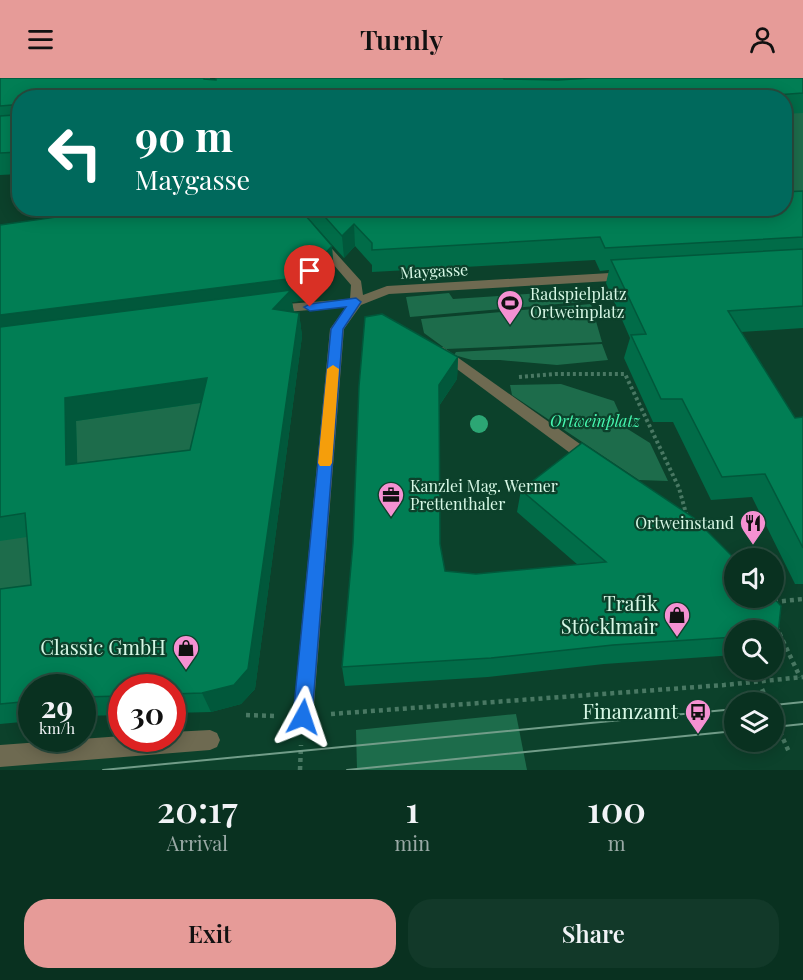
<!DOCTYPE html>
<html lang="en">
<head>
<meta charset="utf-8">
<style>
	body { margin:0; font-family:"Playfair Display",serif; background:#123929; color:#f1f3f6; height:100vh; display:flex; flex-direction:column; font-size:22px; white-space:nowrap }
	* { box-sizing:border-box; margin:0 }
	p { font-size:20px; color:#99a9a5 }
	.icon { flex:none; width:33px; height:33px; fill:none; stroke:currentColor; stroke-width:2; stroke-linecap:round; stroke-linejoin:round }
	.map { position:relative; height:692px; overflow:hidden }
	.sheet { display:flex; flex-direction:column; background:#093120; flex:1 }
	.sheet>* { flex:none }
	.guide { position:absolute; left:12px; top:12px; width:780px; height:126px; border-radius:24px; box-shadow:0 3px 15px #0003,0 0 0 2px #294c3e; background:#00695c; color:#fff; overflow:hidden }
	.fabs { position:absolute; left:724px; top:470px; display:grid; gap:12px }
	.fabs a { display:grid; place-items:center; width:60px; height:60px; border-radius:50%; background:#093120; box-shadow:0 3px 15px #0003,0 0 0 2px #294c3e; font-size:30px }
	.speed { position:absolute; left:18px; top:596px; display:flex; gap:12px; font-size:30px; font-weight:700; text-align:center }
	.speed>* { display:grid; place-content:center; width:78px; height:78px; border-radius:50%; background:#093120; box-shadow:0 3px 15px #0003,0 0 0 2px #294c3e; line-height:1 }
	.speed small { font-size:15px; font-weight:400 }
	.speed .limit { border:9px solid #d22; background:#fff; color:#111 }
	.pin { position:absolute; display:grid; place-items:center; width:51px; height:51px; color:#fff; margin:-62px -26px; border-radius:50% 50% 50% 0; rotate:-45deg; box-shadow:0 0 6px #0007 }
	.pin .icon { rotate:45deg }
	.me { position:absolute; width:66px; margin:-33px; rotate:5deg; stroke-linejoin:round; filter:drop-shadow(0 0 4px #0008) }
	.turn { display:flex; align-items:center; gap:21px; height:126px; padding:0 24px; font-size:27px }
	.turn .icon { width:78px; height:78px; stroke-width:2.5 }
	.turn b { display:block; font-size:42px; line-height:51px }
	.eta { display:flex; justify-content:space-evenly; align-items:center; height:102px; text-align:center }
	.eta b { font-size:36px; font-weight:600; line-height:42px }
	.primary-button { display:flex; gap:12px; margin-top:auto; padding:12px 24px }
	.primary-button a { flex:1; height:69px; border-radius:24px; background:#e69b98; color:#111; font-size:24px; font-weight:600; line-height:69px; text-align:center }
	.primary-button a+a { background:#123929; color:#f1f3f6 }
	header { display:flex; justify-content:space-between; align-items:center; height:78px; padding:0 24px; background:#e69b98; color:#111; font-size:27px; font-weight:600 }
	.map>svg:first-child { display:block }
</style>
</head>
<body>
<header><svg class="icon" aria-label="menu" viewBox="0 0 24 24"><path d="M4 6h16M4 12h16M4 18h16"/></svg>Turnly<svg class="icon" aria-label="person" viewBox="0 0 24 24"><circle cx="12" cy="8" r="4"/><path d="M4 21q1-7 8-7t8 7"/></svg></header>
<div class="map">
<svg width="803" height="692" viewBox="0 0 803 692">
	<rect width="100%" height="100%" fill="#0c412b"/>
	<g fill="#1d6c4b">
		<path d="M803,34v100l-19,-4 1,-94z"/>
		<path d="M586,212l6,11 -182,16 -4,-20 43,-4 4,6z"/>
		<path d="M591,226l11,38 -156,7 -22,-16 -3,-14z"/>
		<path d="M602,266l6,16 -51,5 -57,-5h-28l-18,-5 2,-3z"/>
		<path d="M561,306l53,17 12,27 24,15 18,38 -29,-1 -127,-85 -2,-10z"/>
		<path d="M203,315l-28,184 -175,35v-187z"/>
		<path d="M516,636l11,56h-170l-1,-40z"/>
	</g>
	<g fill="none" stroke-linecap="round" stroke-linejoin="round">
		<path stroke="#497863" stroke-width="4" stroke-dasharray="3 3" stroke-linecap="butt" d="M519,299l37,-3h69l54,114 8,29"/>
		<g stroke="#497863" stroke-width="4.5" stroke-dasharray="4 4" stroke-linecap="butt">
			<path d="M774,524l29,-3"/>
			<path d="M776,548l24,51"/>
			<path d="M762,611l3,7"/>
			<path d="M331,636l393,-29 79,-8"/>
			<path d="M246,637l30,1"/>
			<path d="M780,654l9,20"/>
			<path d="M300,692l1,-25"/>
		</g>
		<path fill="#6e6a51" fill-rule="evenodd" d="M210,652l7,3 3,7 -3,7 -7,3 -210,17v-22l122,-9 50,2v-6z"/>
		<g fill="#6e6a51" fill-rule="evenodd">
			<path d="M321,162l4,1 36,40 2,14 24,-9 240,-14 6,4 -6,4 -238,14 -28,11 -17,24 -31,388 -3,7 -7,3 -7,-3 -3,-7 37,-388 16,-22 -72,6 -6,-4 6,-4 76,-6 1,-14 -36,-42z"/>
			<path d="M443,269l154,109 2,4 -2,4h-12l-147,-109 -2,-3 2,-3z"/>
		</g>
		<g stroke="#729d89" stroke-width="2">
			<path d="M774,627l29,-3"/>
			<path d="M774,649l29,-3"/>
			<path d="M103,692l632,-61"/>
			<path d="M347,692l388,-39"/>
		</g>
	</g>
	<circle fill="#2ca674" cx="479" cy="346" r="9"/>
	<g fill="#016c48" fill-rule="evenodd">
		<path d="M0,0h210v2h6v-2h587v35l-19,1v-16h-764v76l-20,1z"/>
		<path d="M803,113v137l-62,4 54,86 8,-1v167h-8l-43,-87 -41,3 -38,-78h-20l-29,-64 6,-20 -24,-55 3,-13 -9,1 -5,-11 -223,12v-7l-17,-19 -11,12 -45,-50h172l2,5 311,-5z"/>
		<path d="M0,147l334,44 -28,31 -14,2 2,10 5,1 3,23 -47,353 -14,15 -30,8 -39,1v-26h-50v28l-40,1v-29h-50v34l-32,3v-135l31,-4 -4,-48 -27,4zM201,325l-11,47 -113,13 -1,-42z"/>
		<path d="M382,236l76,43 -1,22 -18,27 1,138 5,27 31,3 102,-9 -61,-53 4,-22 61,-47 112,75 41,41v38h38l8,9 -3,28 -4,5v-9h-39v25l-131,9 -116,13 -143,9 -3,-19 11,-124 6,-157 6,-69z"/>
	</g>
	<g fill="#01583b">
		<path d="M354,146l1,22 -11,12 -2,-22z"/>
		<path d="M332,168l2,23 -28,31 -14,2 2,11 -294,27v-25z"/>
		<path d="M299,235l3,23 -47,353 -14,15 -30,8 -9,-19z"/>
		<path d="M458,279l-1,22 -19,28 1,-22z"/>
		<path d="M207,300l6,23 -137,20 2,67 -12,-23 -1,-67z"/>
	</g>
	<g fill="#017e54" stroke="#01583b" stroke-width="1.5" fill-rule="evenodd">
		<path d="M0,0h204v1l12,1v-2h288v1l54,1 33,-2h212v15l-66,5h-717v54l-20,1v-37l14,-1v-8l-2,-2 -12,1z"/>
		<path d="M803,113v46l-198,11 -5,-11 -228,13v-7l-18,-19 -12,12 -25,-28h154l2,5 80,-5h231v-16z"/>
		<path d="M119,130h180l33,38 -29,31 -303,38v-90z"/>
		<path d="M803,171v57l-75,5 67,107 8,-1v131l-38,-74 -43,3 -40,-78h-21l-30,-64 15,-1 -35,-74z"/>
		<path d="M291,212l-18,19 26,4 -51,356 -14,16 -32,8 -30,1v-7h-50v9l-40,1v-10h-50v14l-32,3v-115l31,-4 -6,-72 -25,4v-190zM207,300l-17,72 -124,15 -1,-67z"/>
		<path d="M382,236l76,43 -19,28 1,159 5,27 31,3 130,-12 -85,-72 61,-47 112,75 41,41v38h38l8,9 -3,28h-4v-4h-39v7l-122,8 -122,13 -149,9 11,-124 6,-157 6,-69z"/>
	</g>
	<path fill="#1a73e8" stroke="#114b97" stroke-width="1.5" d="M356,220l5,4 -18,27 -31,388 -3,7 -6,2 -7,-2 -3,-7 38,-388 15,-22 -36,4 -6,-4 6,-3z"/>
	<path fill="#f59e0b" d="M333,287l6,4 -7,94 -2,3h-10l-2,-3 9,-94z"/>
	<defs>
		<g id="stadium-pin" transform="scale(1.35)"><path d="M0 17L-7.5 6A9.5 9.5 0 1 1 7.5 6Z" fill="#f591d2" stroke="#0c412b"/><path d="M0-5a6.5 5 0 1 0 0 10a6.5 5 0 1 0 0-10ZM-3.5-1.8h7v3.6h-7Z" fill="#111"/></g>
		<g id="office-pin" transform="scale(1.35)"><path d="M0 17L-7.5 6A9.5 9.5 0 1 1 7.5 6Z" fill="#f591d2" stroke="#0c412b"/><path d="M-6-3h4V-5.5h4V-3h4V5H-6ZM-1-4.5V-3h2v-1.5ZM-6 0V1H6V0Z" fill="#111"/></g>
		<g id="restaurant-pin" transform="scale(1.35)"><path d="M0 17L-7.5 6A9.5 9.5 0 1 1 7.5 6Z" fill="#f591d2" stroke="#0c412b"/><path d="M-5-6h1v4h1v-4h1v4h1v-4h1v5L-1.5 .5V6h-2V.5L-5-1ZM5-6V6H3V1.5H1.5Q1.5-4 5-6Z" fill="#111"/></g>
		<g id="shop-pin" transform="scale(1.35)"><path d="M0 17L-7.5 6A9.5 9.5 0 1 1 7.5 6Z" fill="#f591d2" stroke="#0c412b"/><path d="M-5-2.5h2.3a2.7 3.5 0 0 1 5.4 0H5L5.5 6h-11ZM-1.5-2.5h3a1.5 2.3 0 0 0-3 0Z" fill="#111"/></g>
		<g id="bus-pin" transform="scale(1.35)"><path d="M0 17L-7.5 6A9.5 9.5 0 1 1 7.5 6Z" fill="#f591d2" stroke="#0c412b"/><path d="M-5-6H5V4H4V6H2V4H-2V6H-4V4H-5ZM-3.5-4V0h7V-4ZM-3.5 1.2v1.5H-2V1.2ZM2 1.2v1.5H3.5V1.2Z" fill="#111"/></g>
	</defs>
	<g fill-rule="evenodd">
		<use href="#stadium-pin" x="510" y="225"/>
		<use href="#office-pin" x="391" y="417"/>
		<use href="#restaurant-pin" x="753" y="445"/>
		<use href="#shop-pin" x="677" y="537"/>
		<use href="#shop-pin" x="186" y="570"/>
		<use href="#bus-pin" x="698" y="634"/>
	</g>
	<g text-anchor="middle" stroke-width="4.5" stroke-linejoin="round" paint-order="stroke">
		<g font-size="16" fill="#d7f8e6" stroke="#0c412b">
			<text transform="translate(434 193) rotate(-3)" y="6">Maygasse</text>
		</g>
		<g font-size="16" fill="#d7f8e6" stroke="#0c412b" text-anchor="start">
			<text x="530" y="222">Radspielplatz<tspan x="530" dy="18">Ortweinplatz</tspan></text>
			<text x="410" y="414">Kanzlei Mag. Werner<tspan x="410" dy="18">Prettenthaler</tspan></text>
			<text x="734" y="451" text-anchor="end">Ortweinstand</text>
		</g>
		<g font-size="16" font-style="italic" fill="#47f8b0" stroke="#0c412b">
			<text x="595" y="349">Ortweinplatz</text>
		</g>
		<g font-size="20" fill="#d7f8e6" stroke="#0c412b" text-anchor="end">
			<text x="658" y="533">Trafik<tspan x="658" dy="23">Stöcklmair</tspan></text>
			<text x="166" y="577">Classic GmbH</text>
			<text x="678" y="641">Finanzamt</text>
		</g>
	</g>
</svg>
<div class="fabs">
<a><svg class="icon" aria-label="sound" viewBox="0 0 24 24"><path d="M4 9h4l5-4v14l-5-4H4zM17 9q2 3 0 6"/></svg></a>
<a><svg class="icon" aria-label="search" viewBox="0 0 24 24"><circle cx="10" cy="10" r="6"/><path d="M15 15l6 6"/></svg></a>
<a><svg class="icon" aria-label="layers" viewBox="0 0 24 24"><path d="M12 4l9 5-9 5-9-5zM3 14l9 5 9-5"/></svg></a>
</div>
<div class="speed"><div>29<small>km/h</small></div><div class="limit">30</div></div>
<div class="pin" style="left:310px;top:229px;background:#d93025"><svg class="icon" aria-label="arrive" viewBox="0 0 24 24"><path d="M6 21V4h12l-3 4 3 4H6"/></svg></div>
<svg class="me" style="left:303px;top:639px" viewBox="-20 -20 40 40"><path d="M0-17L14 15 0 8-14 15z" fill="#1a73e8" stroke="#fff" stroke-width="4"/></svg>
<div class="guide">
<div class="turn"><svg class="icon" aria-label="left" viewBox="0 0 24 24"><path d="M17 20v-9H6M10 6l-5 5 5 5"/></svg><div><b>90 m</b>Maygasse</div></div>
</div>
</div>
<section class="sheet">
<div class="eta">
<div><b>20:17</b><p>Arrival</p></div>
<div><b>1</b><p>min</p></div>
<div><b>100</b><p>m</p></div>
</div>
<div class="primary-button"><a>Exit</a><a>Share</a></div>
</section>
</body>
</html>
